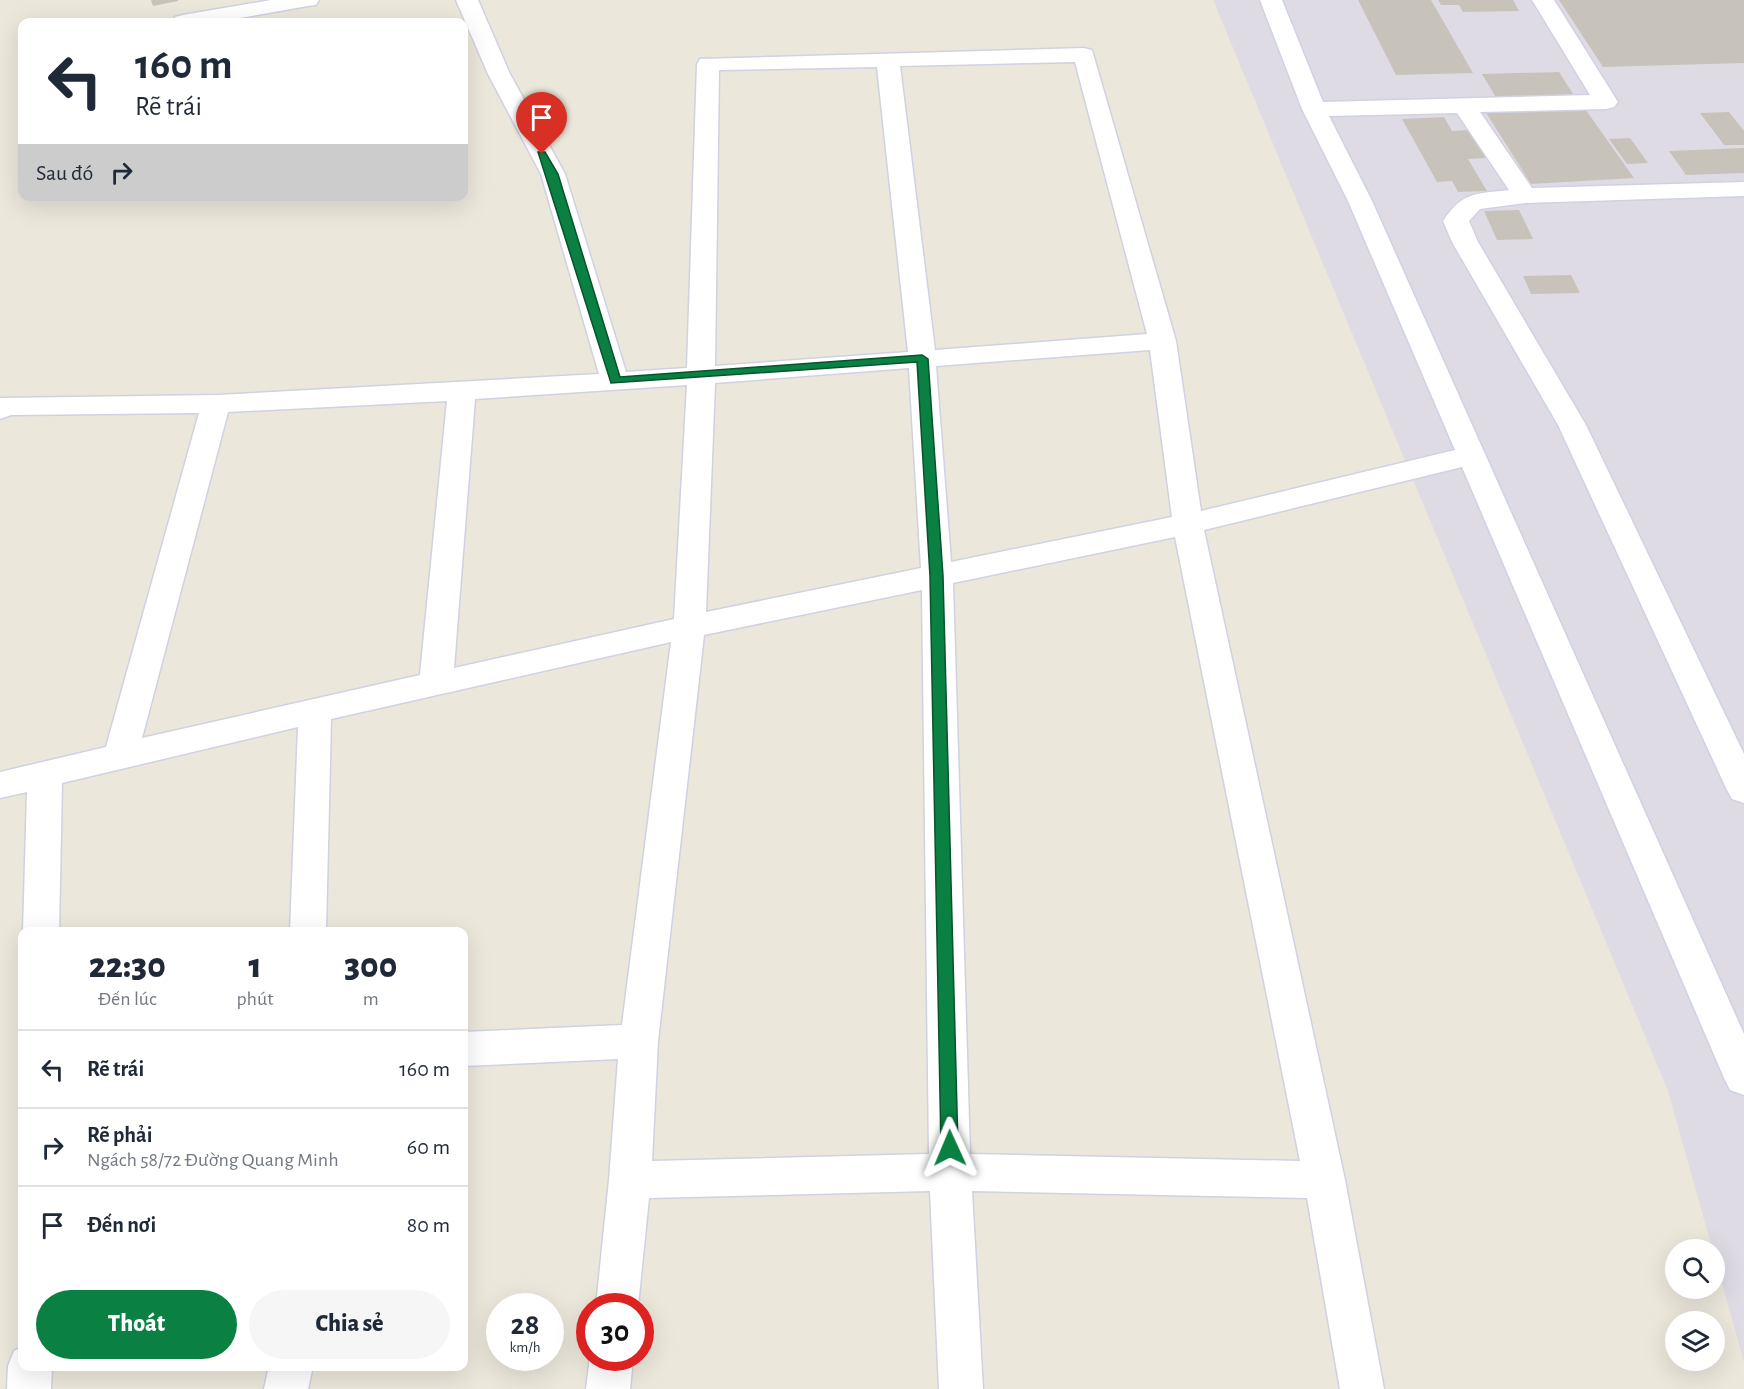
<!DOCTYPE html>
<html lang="vi">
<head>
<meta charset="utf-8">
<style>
	body { margin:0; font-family:"Alegreya Sans",sans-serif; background:#f6f6f7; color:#1f2937; height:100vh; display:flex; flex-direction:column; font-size:22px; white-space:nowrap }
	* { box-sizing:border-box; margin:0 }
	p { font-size:20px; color:#747a83 }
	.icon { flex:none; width:33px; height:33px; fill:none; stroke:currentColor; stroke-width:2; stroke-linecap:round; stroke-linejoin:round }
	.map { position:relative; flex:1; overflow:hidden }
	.panel { position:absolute; left:18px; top:927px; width:450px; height:444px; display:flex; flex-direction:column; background:#fff; border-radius:12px; box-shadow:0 6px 24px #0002 }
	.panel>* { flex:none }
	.top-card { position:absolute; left:18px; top:18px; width:450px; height:183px; border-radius:12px; box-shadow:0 6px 24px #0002; background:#fff; color:#1f2937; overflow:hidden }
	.fabs { position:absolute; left:1665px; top:1239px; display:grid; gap:12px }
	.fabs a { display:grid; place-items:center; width:60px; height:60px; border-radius:50%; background:#fff; box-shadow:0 6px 24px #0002; font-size:30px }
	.speed { position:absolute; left:486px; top:1293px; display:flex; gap:12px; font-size:30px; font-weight:700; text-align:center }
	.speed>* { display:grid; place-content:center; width:78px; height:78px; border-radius:50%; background:#fff; box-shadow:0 6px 24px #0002; line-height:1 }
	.speed small { font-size:15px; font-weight:400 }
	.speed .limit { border:9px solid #d22; background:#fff; color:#111 }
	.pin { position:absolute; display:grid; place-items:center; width:51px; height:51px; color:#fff; margin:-62px -26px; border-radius:50% 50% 50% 0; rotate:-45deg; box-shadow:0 0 6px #0007 }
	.pin .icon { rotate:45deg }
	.me { position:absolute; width:66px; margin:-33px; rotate:359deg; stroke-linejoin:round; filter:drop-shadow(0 0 4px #0008) }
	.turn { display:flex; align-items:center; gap:21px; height:126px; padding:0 18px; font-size:27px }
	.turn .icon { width:78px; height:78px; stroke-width:2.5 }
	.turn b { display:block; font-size:42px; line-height:51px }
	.then { display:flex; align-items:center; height:57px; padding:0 18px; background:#0003; gap:12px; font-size:22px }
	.eta { display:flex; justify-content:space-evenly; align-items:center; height:102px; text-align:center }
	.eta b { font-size:36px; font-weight:800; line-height:42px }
	.primary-button { display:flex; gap:12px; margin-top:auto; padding:12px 18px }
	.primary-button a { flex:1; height:69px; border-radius:36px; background:#0b8043; color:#fff; font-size:24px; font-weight:800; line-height:69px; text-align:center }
	.primary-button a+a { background:#f6f6f7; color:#1f2937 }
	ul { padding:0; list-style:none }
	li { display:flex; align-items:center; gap:18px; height:78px; padding:0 18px; border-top:2px solid #e0e1e3 }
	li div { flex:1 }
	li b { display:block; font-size:22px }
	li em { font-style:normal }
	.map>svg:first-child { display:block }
</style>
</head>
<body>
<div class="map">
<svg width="1744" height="1389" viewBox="0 0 1744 1389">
	<rect width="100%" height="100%" fill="#ece7db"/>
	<path fill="#dfdbe4" d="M1213,0h531v1362l-76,-271z"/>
	<g fill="#c7c3ba">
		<path d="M151,0h27v1l-25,5z"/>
		<path d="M1358,0h73l42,73 -77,2z"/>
		<path d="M1438,0h75l6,11 -56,1 -4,-7h-18z"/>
		<path d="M1559,0h185v63l-141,4z"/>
		<path d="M1559,72l16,25 -78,2 -15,-25z"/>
		<path d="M1583,106l51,72 -103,6 -46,-73z"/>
		<path d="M1729,112l15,19v14h-20l-24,-32z"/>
		<path d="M1444,117l8,14 17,-1 17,28 -18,1 19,32 -29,1 -6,-11 -15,1 -35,-63z"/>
		<path d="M1630,138l18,25 -21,1 -18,-25z"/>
		<path d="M1744,148v25l-58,2 -17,-24z"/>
		<path d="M1519,210l14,29 -36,1 -13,-29z"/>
		<path d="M1571,275l9,18 -49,1 -8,-18z"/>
	</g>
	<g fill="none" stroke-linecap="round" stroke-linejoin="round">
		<g stroke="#d0d1e2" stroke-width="3">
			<g id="minor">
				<path d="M271,0h48l-3,5 -8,1 -91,16h-45l3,-5 8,-2z"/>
				<path d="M456,0h22l32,74 55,100 61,198 61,-4 10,-304 3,-5 384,-11 8,2 84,291 25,170 254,-61 -107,-249 -46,-92 -42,-109h22l41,102 267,-7 -58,-95h22l64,102 -4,5 -8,2 -126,3 52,76 212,-6v14l-219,7 -45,6 -11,12 9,21 108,183 158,329v49l-12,-4 -5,-9 -169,-365 -106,-183 -9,-21c20,-30 33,-27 66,-31l-52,-77 -128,3 43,85 372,833v61l-14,-5 -6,-12 -262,-611 -258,63 141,650 39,209h-44l-33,-191 -335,-7 11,198h-44l-9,-198 -281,7 -11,108h-42l13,-126 9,-121 -154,7v-34l158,-7 49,-383 -340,77 -5,213h-36l8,-205 -236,56 -3,149h-36l4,-140 -27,6v-26l106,-25 93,-334 -188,2 -11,4v-21l218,-3 381,-21 -58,-200 -53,-100zM1075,62l72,272 -212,16 -35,-284zM877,67l31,285 -193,14 4,-296zM1150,350l22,167 -221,45 -15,-196zM909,368l12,200 -215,44 9,-229zM687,385l-13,234 -220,49 21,-269zM447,401l-27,274 -278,63 86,-326zM1175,537l125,624 -330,-7 -17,-571zM922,590l7,564 -277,7 6,-120 46,-406z"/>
				<path d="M22,1347v19h30l-1,23h-44l1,-23 6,-15z"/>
				<path d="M590,1357l43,1 -3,31h-44z"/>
				<path d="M269,1366h44l-5,23h-44z"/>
			</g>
		</g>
		<use href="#minor" fill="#fff" fill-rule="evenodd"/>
	</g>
	<path fill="#0b8043" stroke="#07532c" stroke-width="1.5" d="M538,152h7l13,22 62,203 302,-22 6,4 15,217 15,572 -2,5 -6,2 -6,-2 -3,-5 -11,-572 -13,-214 -306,21z"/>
</svg>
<div class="fabs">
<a><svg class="icon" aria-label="search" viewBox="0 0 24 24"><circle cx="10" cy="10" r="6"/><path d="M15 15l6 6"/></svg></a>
<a><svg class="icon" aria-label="layers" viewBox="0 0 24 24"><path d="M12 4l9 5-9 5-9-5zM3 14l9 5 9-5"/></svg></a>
</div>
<div class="speed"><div>28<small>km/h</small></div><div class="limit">30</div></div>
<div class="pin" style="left:542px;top:154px;background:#d93025"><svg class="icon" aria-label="arrive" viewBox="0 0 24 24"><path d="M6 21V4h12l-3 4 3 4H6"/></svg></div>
<svg class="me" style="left:950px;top:1148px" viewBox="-20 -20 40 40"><path d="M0-17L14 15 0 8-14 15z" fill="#0b8043" stroke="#fff" stroke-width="4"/></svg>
<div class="top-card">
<div class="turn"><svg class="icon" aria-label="left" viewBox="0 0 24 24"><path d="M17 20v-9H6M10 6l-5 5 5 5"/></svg><div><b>160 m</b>Rẽ trái</div></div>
<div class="then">Sau đó<svg class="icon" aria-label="right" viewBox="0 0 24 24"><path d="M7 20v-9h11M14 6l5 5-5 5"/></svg></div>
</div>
<section class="panel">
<div class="eta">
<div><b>22:30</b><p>Đến lúc</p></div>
<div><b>1</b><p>phút</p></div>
<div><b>300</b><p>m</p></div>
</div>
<ul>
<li><svg class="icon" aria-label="left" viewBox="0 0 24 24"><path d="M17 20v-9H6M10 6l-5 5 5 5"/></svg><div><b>Rẽ trái</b></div><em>160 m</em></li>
<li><svg class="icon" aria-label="right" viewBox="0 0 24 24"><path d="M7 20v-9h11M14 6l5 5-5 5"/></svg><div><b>Rẽ phải</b><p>Ngách 58/72 Đường Quang Minh</p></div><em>60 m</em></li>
<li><svg class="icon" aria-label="arrive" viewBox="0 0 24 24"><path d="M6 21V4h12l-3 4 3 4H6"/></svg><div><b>Đến nơi</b></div><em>80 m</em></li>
</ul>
<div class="primary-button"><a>Thoát</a><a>Chia sẻ</a></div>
</section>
</div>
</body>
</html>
